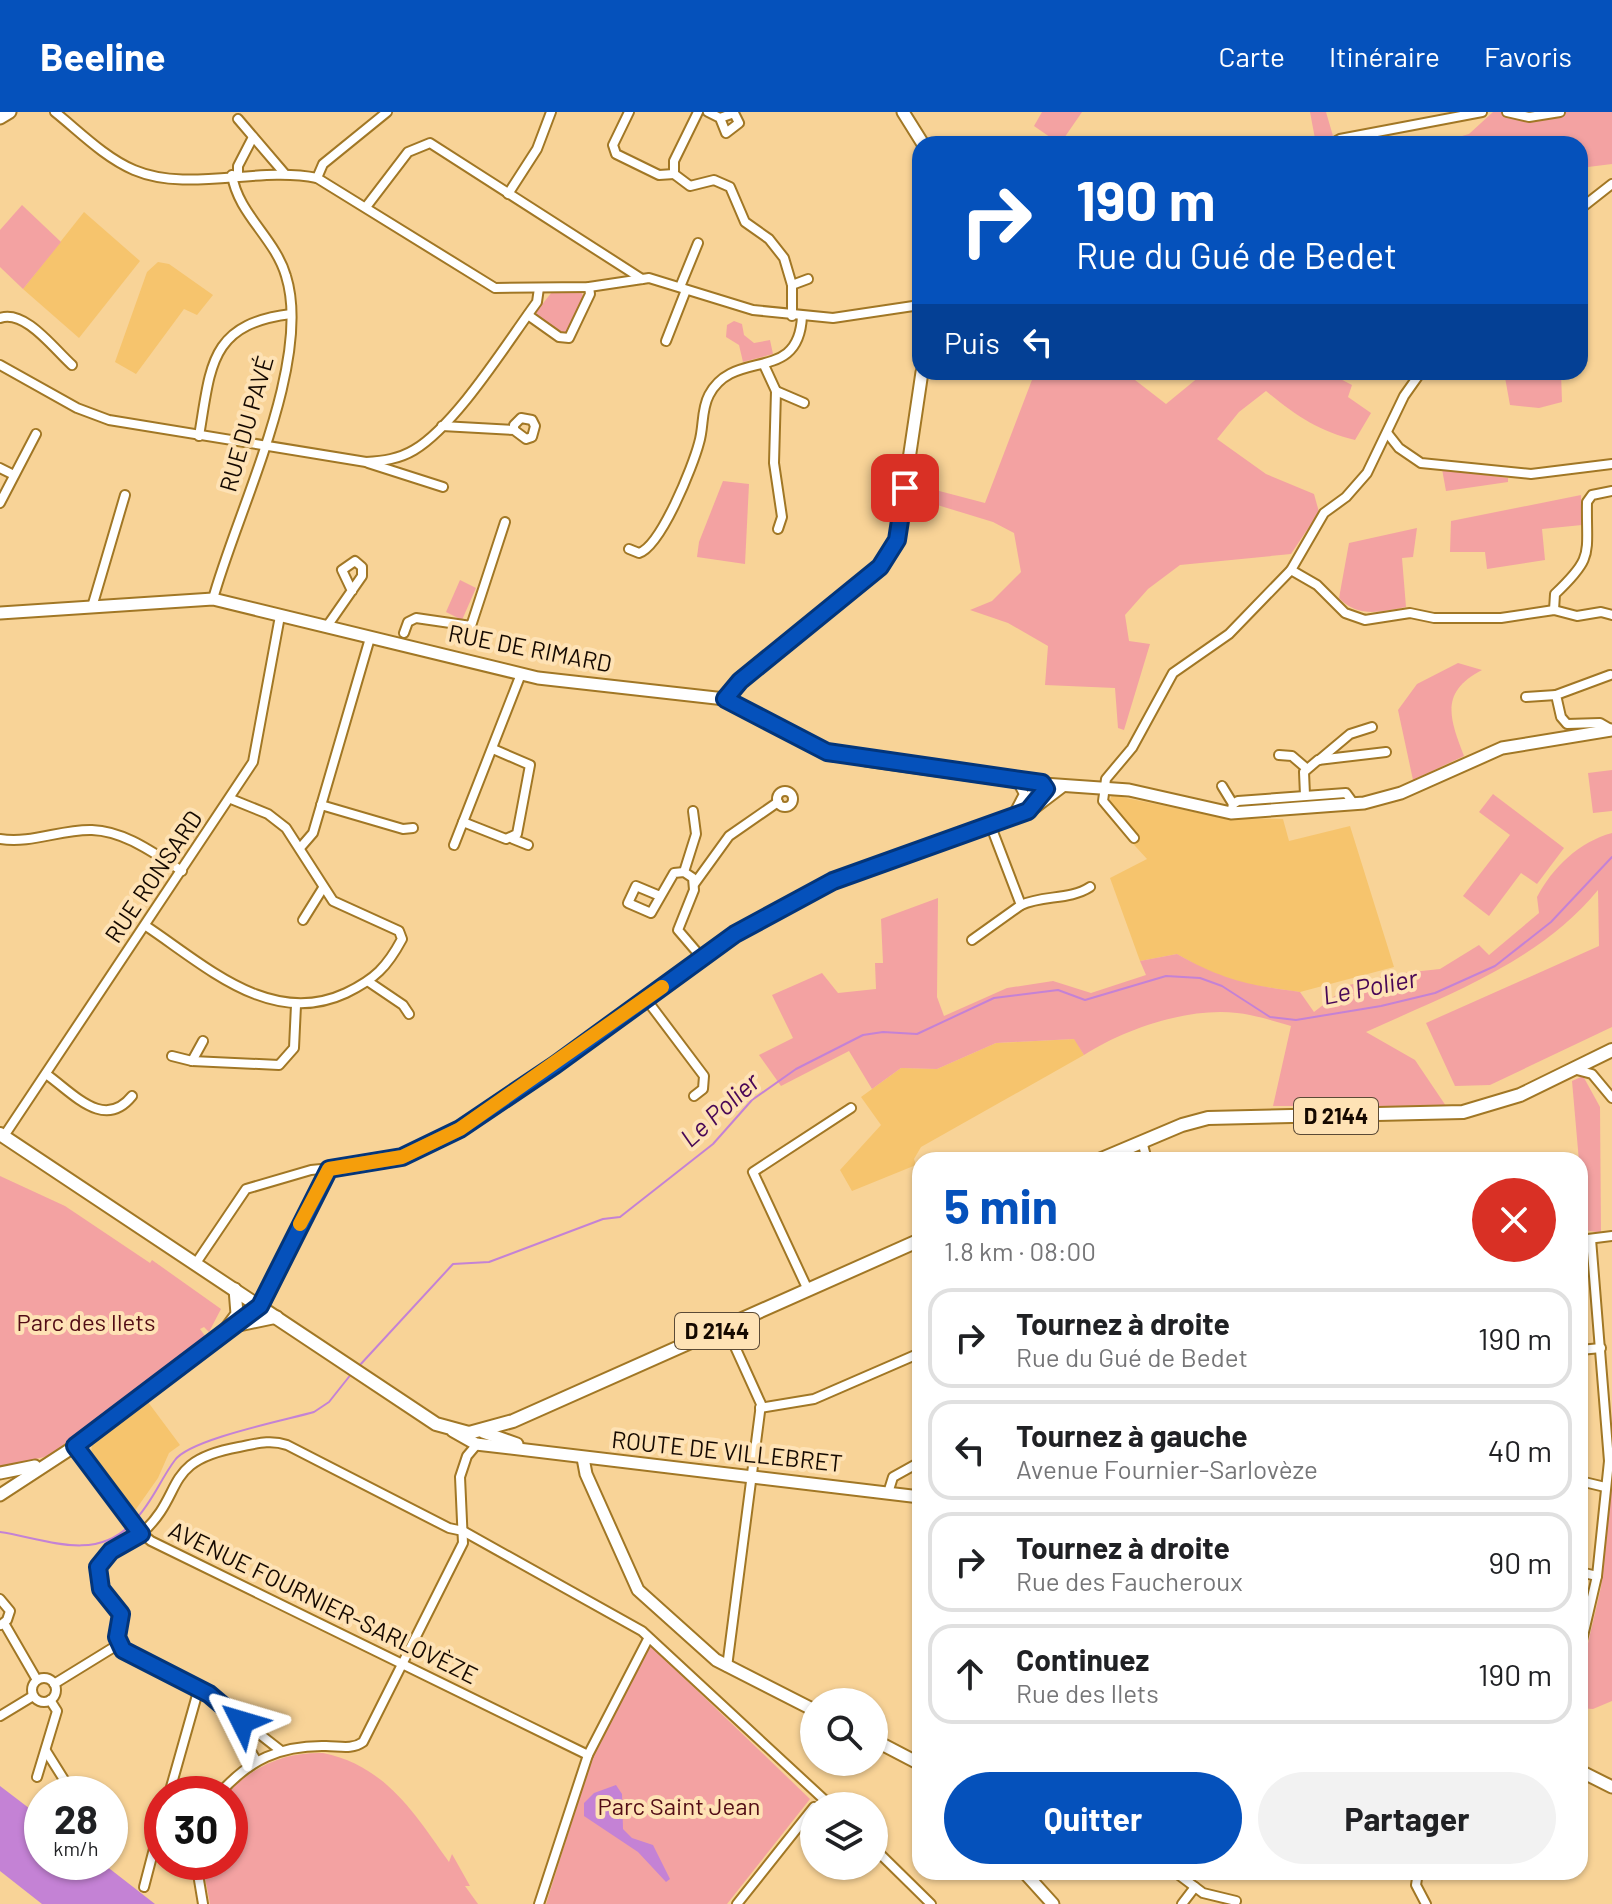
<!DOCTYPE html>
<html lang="fr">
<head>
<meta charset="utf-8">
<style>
	body { margin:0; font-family:Barlow,sans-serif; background:#f2f2f2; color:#202124; height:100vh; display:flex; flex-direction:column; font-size:30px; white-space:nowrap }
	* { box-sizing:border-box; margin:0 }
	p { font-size:26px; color:#757577 }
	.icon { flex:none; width:44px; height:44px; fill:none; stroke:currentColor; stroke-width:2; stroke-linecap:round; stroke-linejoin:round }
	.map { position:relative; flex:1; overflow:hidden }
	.panel { position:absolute; left:912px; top:1040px; width:676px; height:728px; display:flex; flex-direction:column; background:#fff; border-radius:24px; box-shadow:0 2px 6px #0004 }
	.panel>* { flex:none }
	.banner { position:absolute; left:912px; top:24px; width:676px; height:244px; border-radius:24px; box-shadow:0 2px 6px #0004; background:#0551bb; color:#fff; overflow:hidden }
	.buttons { position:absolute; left:800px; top:1576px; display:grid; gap:16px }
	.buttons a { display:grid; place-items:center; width:88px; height:88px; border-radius:50%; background:#fff; box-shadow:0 2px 6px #0004; font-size:40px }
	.speed { position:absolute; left:24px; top:1664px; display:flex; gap:16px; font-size:40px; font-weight:700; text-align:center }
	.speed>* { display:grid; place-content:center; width:104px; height:104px; border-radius:50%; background:#fff; box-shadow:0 2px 6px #0004; line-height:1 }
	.speed small { font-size:20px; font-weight:400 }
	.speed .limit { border:12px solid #d22; background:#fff; color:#111 }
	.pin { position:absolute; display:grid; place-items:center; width:68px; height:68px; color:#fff; margin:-34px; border-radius:16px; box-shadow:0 4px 12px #0006 }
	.me { position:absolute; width:88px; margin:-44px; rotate:310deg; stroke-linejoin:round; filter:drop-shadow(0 0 6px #0008) }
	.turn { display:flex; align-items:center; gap:28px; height:168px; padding:0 32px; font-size:36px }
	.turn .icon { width:104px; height:104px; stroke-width:2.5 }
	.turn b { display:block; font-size:56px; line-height:68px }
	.then { display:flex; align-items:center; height:76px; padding:0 32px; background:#0003; gap:16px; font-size:30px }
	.round { display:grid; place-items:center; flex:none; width:84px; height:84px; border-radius:42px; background:#f2f2f2 }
	.summary { display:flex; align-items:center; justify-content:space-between; height:136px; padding:0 32px }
	h1 { font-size:48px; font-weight:700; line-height:60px; color:#0551bb }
	.action { display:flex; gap:16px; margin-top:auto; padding:16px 32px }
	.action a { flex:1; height:92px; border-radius:48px; background:#0551bb; color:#fff; font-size:32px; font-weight:700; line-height:92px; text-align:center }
	.action a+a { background:#f2f2f2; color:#202124 }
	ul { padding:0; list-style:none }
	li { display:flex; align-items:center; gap:24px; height:100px; margin:0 16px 12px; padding:0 16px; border:4px solid #e0e0e0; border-radius:24px }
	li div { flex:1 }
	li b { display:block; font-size:30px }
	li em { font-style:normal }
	header { display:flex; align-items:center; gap:48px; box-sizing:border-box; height:112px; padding:0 40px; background:#0551bb; color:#fff }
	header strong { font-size:38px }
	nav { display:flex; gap:44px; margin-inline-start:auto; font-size:28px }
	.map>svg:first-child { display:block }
</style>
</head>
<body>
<header>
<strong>Beeline</strong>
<nav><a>Carte</a><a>Itinéraire</a><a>Favoris</a></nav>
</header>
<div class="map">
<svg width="1612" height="1792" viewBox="0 0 1612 1792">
	<rect width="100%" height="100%" fill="#f8d397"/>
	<g fill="#f6c46d">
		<path d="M84,100l56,49 -61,77 -56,-49z"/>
		<path d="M158,150l11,2 44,31 -16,20 -13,-6 -48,65 -21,-12 32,-90z"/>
		<path d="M1112,683l111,23 60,1 6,22 61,-15 44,141 -94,25 -62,-9 -24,-8 -37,-21 -37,7 -30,-83 37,-19 -43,-47z"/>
		<path d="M1075,927l9,16 -163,92 -7,12 2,6 -64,26 -12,-21 41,-45 -20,-28 40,-29 36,1 59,-26z"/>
		<path d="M148,1290l32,43 -11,8 -11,25 -24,34 -43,-57 1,-11z"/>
	</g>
	<g fill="#f3a2a2">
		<path d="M1042,0h40l-22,32 -26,-18z"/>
		<path d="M1310,0h16l7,24 -17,8z"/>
		<path d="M1493,0h119v52l-32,4v-24h-146l35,-10z"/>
		<path d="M22,93l39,37 -38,47 -23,-22v-37z"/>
		<path d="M552,180h29l3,5 -19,37 -28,-18 -1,-4z"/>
		<path d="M734,209l8,3 2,11 10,8 16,-3 3,14 -30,8 -4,-17 -13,-8 1,-12z"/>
		<path d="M1035,260h99l1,8 31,24 39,-32h122l25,13 -4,12 23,16 -16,27c-37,-9 -60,-25 -89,-49l-27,21 -22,27 49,35 48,20 5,18 -28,42 -111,11 -32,24 -23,26 4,26 21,3 -26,86 -6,-2 -3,-40 -70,-3 3,-39 -40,-23 -38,-13 22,-9 29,-29 -7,-39 -21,-11 -72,-22 3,-13 61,16z"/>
		<path d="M1504,260h57l1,30 -23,6 -29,-3z"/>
		<path d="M1442,357l66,9v4l-62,9z"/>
		<path d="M723,369l26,3 -4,80 -48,-7 2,-15z"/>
		<path d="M1581,383l1,30 -40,4 3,31 -58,9 -2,-17h-35l1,-31z"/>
		<path d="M1417,416l-4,29 -11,1 4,49c-26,5 -48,11 -67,-9l10,-55z"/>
		<path d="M460,468l16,8 -14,32 -16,-8z"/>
		<path d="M1458,551l24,7c-42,22 -33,47 -18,86l-51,24 -15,-70 19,-26z"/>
		<path d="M1612,658v41l-19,2 -5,-40z"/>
		<path d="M1493,682l71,54 -27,36 -16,-11 -32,43 -26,-20 47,-61 -31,-23z"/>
		<path d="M1612,721v194l-122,58 -35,1 -29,-63 173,-77 -1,-56c-59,72 -149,104 -232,142l49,28 31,46h-173l18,-80c-17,-5 -36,-11 -54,-13 -50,-6 -114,17 -153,42l-10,-16 -78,4 -59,26 -36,-1 -29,21 -23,-38 -68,35 -22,-31 34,-17 -21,-43 50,-22 16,20 38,-4 -1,-26h8l-2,-44 57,-21 -1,99 7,19 63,-28 46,-7 38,12 55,-18 -6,-14 37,-7c46,26 71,31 123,38l14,20 35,-27 45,-11 46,-5 39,-24 10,10 50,-42 -2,-16c16,-30 42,-55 75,-64z"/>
		<path d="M1583,964l17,31 1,126 -16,-3 -13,-149z"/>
		<path d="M0,1064l65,30 85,57 2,-3 69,49 -12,23 -5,-5 -4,2 8,11 -160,116 -48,12z"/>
		<path d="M1612,1342v247l-19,8 -13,-1v-30l21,-91z"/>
		<path d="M651,1534l159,153 -83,105h-181l46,-147 51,-105z"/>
		<path d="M323,1641c63,13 91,60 126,109l3,-8 18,32h-5l13,18h-268l-8,-42h28l-1,-71c27,-26 56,-39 94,-38z"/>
	</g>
	<g fill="#c482d5">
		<path d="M616,1673l6,9 1,35 9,9 21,7 17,34 -4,3 -28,-30 -54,-36v-13l10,-10z"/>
		<path d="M0,1674l42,32v44h59l54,42h-113l-42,-33z"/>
	</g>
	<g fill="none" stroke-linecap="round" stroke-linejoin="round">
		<g stroke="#c482d5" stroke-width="2">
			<path d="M359,1254l94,-102 36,-2 114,-43 17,-2 93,-73 39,-44 44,-31 67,-34 20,-3 34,2 77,-36 64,-8 27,10 81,-24 34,2 22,8 48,31 26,3 85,-14 54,-13 60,-27 56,-44 61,-65"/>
			<path d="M134,1409c18,-18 26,-41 41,-61 15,-21 111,-40 139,-48l15,-10 23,-29"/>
			<path d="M0,1420c42,6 93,30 129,-6"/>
		</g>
		<g stroke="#a17725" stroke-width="12">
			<g id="street">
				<path d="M55,0c25,20 49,45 79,58 54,23 124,-4 183,8l178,110 94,-1 60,-9 104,32 80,8 87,-13"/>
				<path d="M629,0l-16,33 3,9 43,21 15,-1"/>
				<path d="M698,0l-24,49v13l16,12 24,-6 16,7 15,35 24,17 15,19 8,27v31"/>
				<path d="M708,0l12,6 14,-5 5,10 -13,10 -6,-15"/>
				<path d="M1507,0l22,5 31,-5"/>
				<path d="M238,7l47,55"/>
				<path d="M1331,32l9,-5 142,-27"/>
				<path d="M238,63v-9l15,-29"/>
				<path d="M317,66l6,-14 64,-52"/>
				<path d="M508,82l29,-45 14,-37"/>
				<path d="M366,95l42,-55 22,-9 212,136"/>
				<path d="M1580,97l32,-25"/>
				<path d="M792,173l16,-6"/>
				<path d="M680,175l18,-44"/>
				<path d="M528,203l31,22 10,1 21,-44 -1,-7"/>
				<path d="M0,206c25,-9 54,31 72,47"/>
				<path d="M666,229l20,-51"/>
				<path d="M0,253l77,43 32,12 257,42c17,-1 33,-3 48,-12 43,-26 92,-106 123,-148l2,-14"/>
				<path d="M764,253l12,26 -2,72 8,54 -4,12"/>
				<path d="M776,279l28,12"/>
				<path d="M442,314l72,4 12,9 6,-2 3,-11 -3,-6 -11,-2 -7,7v5"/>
				<path d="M1388,322l11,14 22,15 110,11 81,-10"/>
				<path d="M199,324c12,-70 10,-112 92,-122"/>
				<path d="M368,351l75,24"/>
				<path d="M0,356l14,7"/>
				<path d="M0,391l36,-69"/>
				<path d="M629,437l10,4c22,-7 54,-87 60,-110 5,-16 2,-33 10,-48 25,-48 90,-10 93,-79"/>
				<path d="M1291,458l33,-57 22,-16 21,-24 37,-77 17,-24"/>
				<path d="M213,487c23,-85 100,-237 73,-323 -11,-38 -48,-62 -54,-101"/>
				<path d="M92,495l33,-112"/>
				<path d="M1554,498l1,-16c40,-38 31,-39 32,-92l5,-7 20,-4"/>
				<path d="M326,515l4,-5 32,-46v-9l-7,-6 -13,9 10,21"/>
				<path d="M404,521l4,-11 8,-4 55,8 34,-104"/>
				<path d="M1610,563l-54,20 5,22 6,7 33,-1 12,7"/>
				<path d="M1526,585l30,-2"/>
				<path d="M1279,643l13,1 14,12"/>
				<path d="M1319,648l31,-26 22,-7"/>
				<path d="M1222,674l11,18"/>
				<circle cx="785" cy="687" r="8"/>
				<path d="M1305,683l-1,-23 14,-12 68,-8"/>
				<path d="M1022,691l20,-20"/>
				<path d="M321,693l82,24 10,-1"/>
				<path d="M1014,701l22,-5 29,-22"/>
				<path d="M1231,701l2,-9 5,-3 108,-8 8,11"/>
				<path d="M463,710l43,17 11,-5 13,-69 -37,-16"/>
				<path d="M1134,726l-31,-37 3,-22 26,-31 41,-75 56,-39 62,-64 26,15 28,28 20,7 45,-7 24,5h67l53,-8 23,6 24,-4 11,3"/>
				<path d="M0,727c32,5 61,-10 92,-9 33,1 63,24 90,41"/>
				<path d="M513,727l15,6"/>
				<path d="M454,733l67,-171"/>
				<path d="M300,736l13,-15 57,-195"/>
				<path d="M684,760l12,-38 -3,-23"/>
				<path d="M695,771l34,-47 49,-34"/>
				<path d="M660,784l-24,-10 -8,17 23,10 23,-40 10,-1 9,6 1,12 -16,40 24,28"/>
				<path d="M1021,793c22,-10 49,-5 69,-18"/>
				<path d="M303,808l20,-32"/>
				<path d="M146,814c60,40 125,102 200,67 29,-14 41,-26 56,-54l-3,-8 -66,-30 -47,-73 -18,-14 -37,-15"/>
				<path d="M972,828l49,-35 -31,-81"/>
				<path d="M369,870l34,23 6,9"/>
				<path d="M646,887l58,77 -1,13 -9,7"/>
				<path d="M172,944l20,5 87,4 15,-17 2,-43"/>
				<path d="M192,949l11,-20"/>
				<path d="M1573,957l19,5 20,24"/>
				<path d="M46,962c27,19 58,57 86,22"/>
				<path d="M4,1024l249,-374 27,-146"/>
				<path d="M1142,1029l5,19"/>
				<path d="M1580,1128l32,-4"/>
				<path d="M196,1151l50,-74 65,-19 71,-7 52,-21 121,-77 198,-143 107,-53 154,-56 10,-19 -7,-13"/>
				<path d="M808,1178l-55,-118 98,-64"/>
				<path d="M260,1194l69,-137"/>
				<path d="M726,1215l35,77 -34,263"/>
				<path d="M1580,1238l21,-2"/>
				<path d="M760,1296l54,-9 106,-46"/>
				<path d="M75,1334l59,81 17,14 437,214"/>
				<path d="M1580,1369l25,6"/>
				<path d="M888,1381l5,-16 27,-15"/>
				<path d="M1580,1460l17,4"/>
				<path d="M0,1487l10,12 -3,9 -6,5"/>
				<path d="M4,1511l33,57"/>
				<path d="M1580,1537l17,-73 12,-115 -18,-222"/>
				<circle cx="44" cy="1578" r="12"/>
				<path d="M54,1572l65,-40"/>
				<path d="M0,1604l33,-20"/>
				<path d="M247,1616l2,20 7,12"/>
				<path d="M280,1638l-27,-21 -6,-1 -38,-34 -86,-44 -6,-13 4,-23c-7,-15 -26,-24 -23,-42 3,-23 29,-25 44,-39 44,-40 19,-72 97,-86 16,-3 31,-8 48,-2l162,83 14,3 179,100 189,175"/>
				<path d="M46,1639l27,43"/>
				<path d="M37,1665l20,-66 -7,-11"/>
				<path d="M169,1682l30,-106"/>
				<path d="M219,1682c30,-34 61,-49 107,-48 13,0 26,4 37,-4l100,-199 -3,-66 7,-21 11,-13"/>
				<path d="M874,1736l57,56"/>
				<path d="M196,1750l7,42"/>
				<path d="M1175,1760l28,21 33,8"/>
				<path d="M1418,1760l-2,13 10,19"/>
				<path d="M144,1775l18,-69"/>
				<path d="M539,1792l49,-149 60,-116"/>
				<path d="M737,1792l77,-97"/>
				<path d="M1182,1792l13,-17"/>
			</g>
		</g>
		<g stroke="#a17725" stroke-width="15">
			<g id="secondary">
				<path d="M903,0l20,32"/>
				<path d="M0,6l10,-6"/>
				<path d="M0,501l213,-14 325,79 187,21 87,47 54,14 163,23 100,7 102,23 133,-10 37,-10 101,-45 110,-18"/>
				<path d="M725,587l15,-18 140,-114 17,-27 25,-168"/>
				<path d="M239,1213l38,-8"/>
				<path d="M226,1217l11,-15 -2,-25"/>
				<path d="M453,1319l23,13 444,53"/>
				<path d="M483,1320l34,12"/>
				<path d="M583,1346l3,16 52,116 78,70 98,50"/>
				<path d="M0,1361l35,-7"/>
				<path d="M0,1383l75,-49 185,-140"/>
				<path d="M874,1628l46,24"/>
				<path d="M1580,1659l32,16"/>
				<path d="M1024,1760l29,32"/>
			</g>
		</g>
		<g stroke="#a17725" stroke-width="16">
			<g id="primary">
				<path d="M0,1022l436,290 33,9 44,-12 407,-181"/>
				<path d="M1099,1048l83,-35 26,-7 255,-6 57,-17 92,-45"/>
			</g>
		</g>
		<use href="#street" stroke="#fff" stroke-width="8"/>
		<use href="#secondary" stroke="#fff" stroke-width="11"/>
		<use href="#primary" stroke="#fff" stroke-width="12"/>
	</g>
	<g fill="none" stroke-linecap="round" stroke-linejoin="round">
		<g stroke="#03357a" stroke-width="20">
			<path id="route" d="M242,1610l-33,-28 -86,-44 -6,-13 4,-23 -20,-25 -3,-22 13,-16 30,-17 -66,-88 185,-140 69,-137 73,-12 58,-28 95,-64 180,-131 98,-53 195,-70 18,-22 -4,-6 -215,-31 -102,-53 15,-18 140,-114 17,-27 8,-52"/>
		</g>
		<use href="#route" stroke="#0551bb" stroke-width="14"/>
		<path stroke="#f59e0b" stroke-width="14" d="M300,1112l29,-55 73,-12 58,-28 202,-142"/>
	</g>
	<g text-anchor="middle" stroke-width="8" stroke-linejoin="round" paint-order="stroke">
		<g fill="#fee2b5" stroke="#5b4a36" stroke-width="2">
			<rect x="1294" y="986" width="84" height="36" rx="6"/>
			<rect x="675" y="1201" width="84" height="36" rx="6"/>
		</g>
		<g font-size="22" font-weight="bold" fill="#150900">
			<text x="1336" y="1012">D 2144</text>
			<text x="717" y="1227">D 2144</text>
		</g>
		<g font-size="24" fill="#150900" stroke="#fee2b5">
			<text transform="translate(247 312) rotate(-74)" y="8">RUE DU PAVÉ</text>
			<text transform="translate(530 537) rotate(11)" y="8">RUE DE RIMARD</text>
			<text transform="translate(154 765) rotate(-56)" y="8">RUE RONSARD</text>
			<text transform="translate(727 1340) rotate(6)" y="8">ROUTE DE VILLEBRET</text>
			<text transform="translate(323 1491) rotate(26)" y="8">AVENUE FOURNIER-SARLOVÈZE</text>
		</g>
		<g font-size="24" fill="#520c15" stroke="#fee2b5">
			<text x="86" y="1219">Parc des Ilets</text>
			<text x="679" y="1703">Parc Saint Jean</text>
		</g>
		<g font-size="26" font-style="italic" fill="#480756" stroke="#fee2b5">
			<text transform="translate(1370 875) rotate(-11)" y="9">Le Polier</text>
			<text transform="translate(720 998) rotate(-42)" y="9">Le Polier</text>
		</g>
	</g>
</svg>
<div class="buttons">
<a><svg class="icon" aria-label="search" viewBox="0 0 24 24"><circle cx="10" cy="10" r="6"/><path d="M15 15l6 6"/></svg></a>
<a><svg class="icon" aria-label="layers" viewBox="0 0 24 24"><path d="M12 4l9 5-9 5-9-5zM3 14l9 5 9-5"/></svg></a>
</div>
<div class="speed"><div>28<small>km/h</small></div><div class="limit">30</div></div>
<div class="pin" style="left:905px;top:376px;background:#d93025"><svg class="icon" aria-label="arrive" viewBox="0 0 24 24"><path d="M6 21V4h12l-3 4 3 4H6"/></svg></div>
<svg class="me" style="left:242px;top:1610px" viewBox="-20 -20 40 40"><path d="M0-17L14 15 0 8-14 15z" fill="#0551bb" stroke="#fff" stroke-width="4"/></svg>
<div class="banner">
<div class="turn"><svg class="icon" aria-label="right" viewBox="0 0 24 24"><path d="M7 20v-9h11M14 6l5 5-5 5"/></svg><div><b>190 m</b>Rue du Gué de Bedet</div></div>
<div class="then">Puis<svg class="icon" aria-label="left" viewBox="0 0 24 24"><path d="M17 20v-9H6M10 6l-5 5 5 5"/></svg></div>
</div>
<section class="panel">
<div class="summary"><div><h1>5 min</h1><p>1.8 km · 08:00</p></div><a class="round" style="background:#d93025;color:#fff"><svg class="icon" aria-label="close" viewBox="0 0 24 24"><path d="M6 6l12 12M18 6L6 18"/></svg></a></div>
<ul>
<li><svg class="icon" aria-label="right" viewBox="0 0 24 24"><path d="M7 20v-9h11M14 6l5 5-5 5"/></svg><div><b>Tournez à droite</b><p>Rue du Gué de Bedet</p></div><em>190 m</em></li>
<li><svg class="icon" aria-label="left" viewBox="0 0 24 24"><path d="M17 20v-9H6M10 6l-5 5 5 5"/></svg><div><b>Tournez à gauche</b><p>Avenue Fournier-Sarlovèze</p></div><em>40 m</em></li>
<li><svg class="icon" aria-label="right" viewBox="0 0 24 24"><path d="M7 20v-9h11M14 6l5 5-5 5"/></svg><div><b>Tournez à droite</b><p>Rue des Faucheroux</p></div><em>90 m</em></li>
<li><svg class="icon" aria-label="ahead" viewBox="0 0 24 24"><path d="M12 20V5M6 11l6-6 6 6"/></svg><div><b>Continuez</b><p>Rue des Ilets</p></div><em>190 m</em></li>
</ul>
<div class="action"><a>Quitter</a><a>Partager</a></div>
</section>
</div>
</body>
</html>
